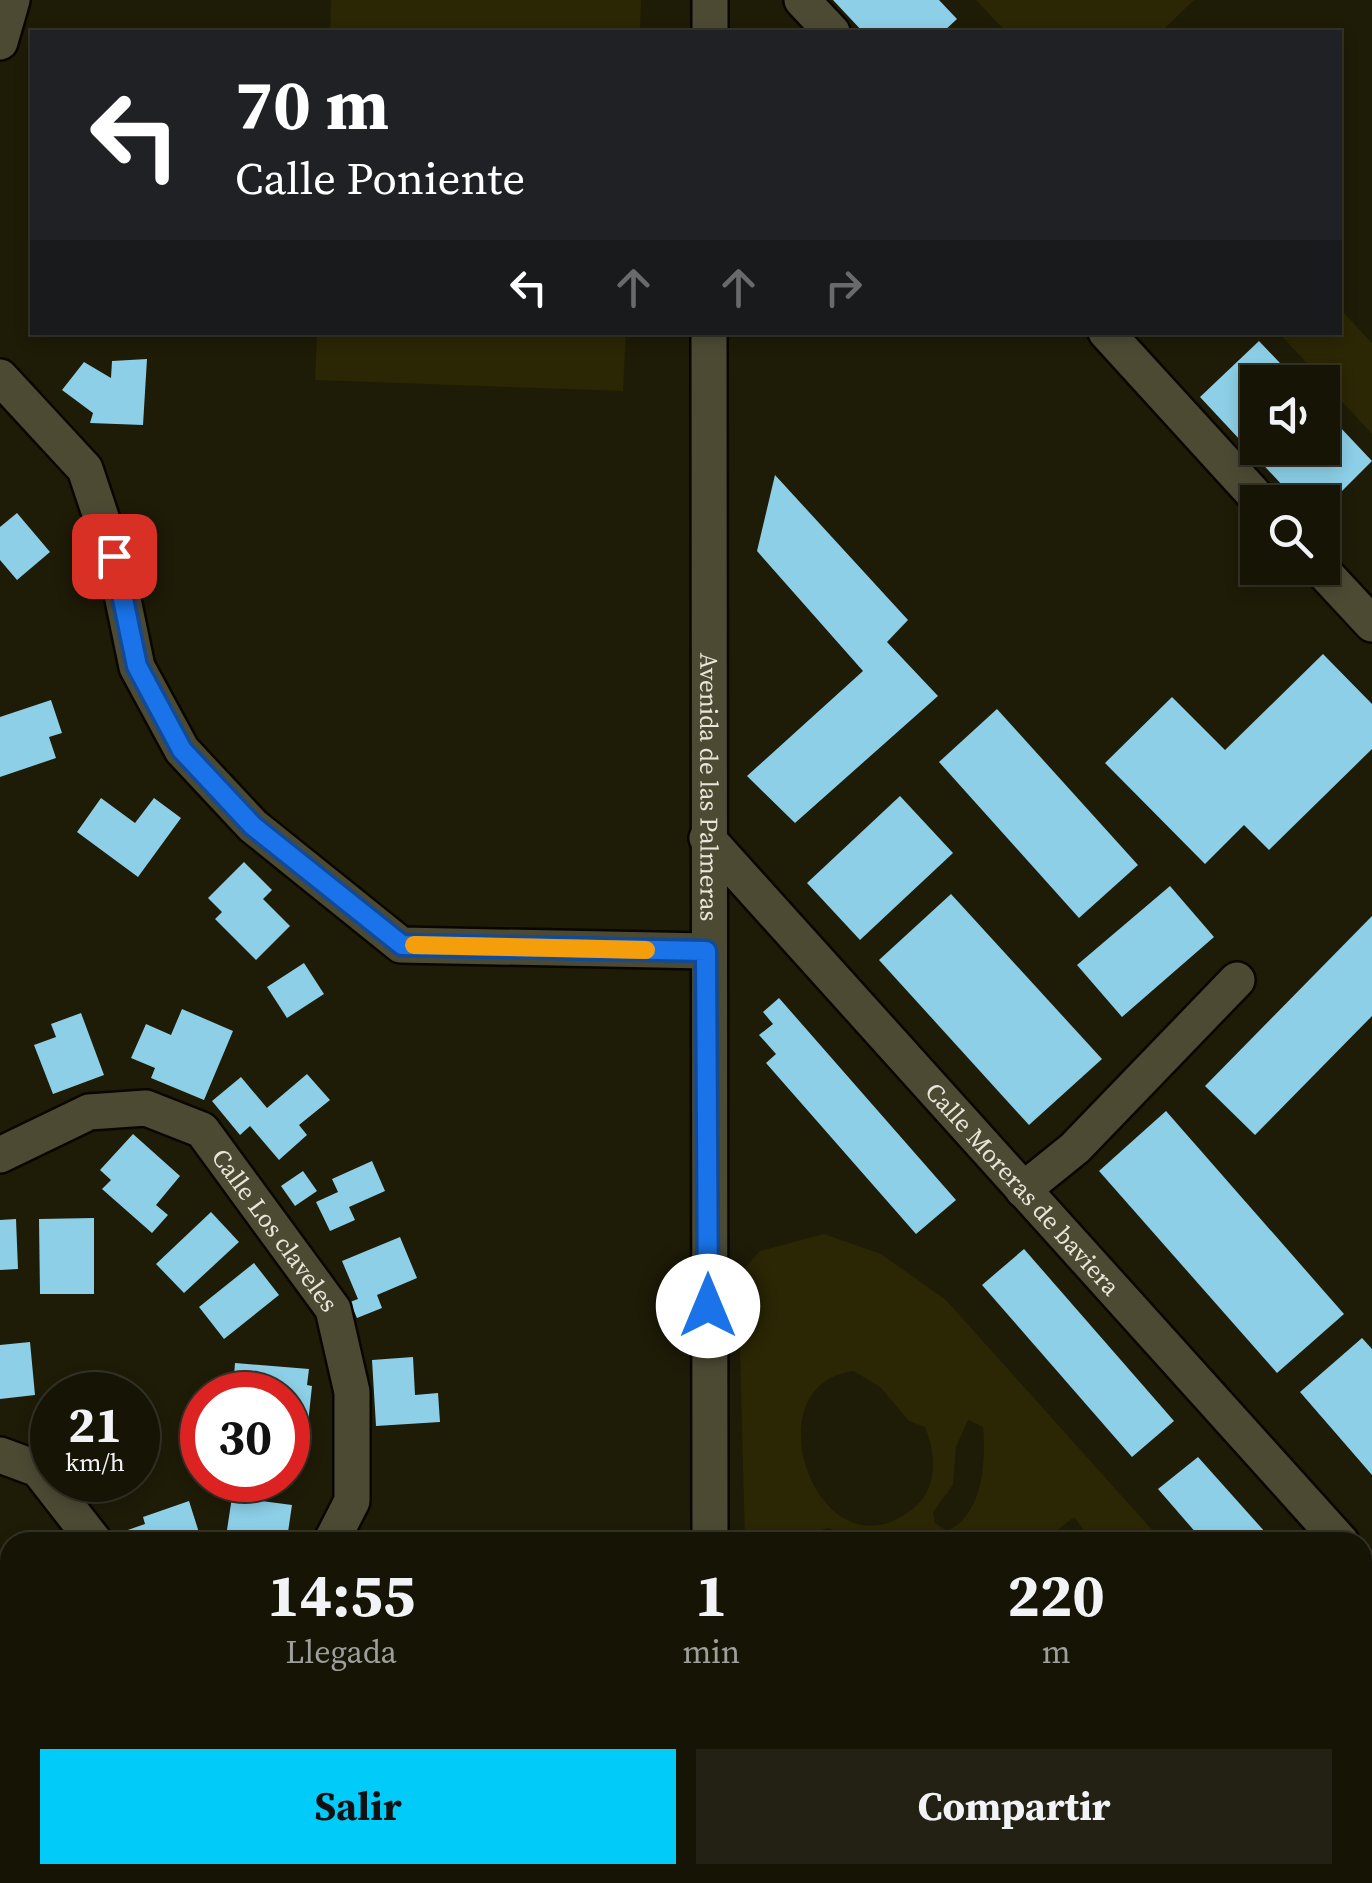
<!DOCTYPE html>
<html lang="es">
<head>
<meta charset="utf-8">
<style>
	body { margin:0; font-family:"Source Serif 4",serif; background:#232113; color:#f1f3f6; height:100vh; display:flex; flex-direction:column; font-size:38px; white-space:nowrap }
	* { box-sizing:border-box; margin:0 }
	p { font-size:32px; color:#9e9e9a }
	.icon { flex:none; width:55px; height:55px; fill:none; stroke:currentColor; stroke-width:2; stroke-linecap:round; stroke-linejoin:round }
	.map { position:relative; flex:1; overflow:hidden }
	.side { position:absolute; left:0px; top:1532px; width:1372px; height:352px; display:flex; flex-direction:column; background:#161405; border-radius:30px 30px 0 0; box-shadow:0 5px 15px #0003,0 0 0 2px #353327 }
	.side>* { flex:none }
	.hud { position:absolute; left:30px; top:30px; width:1312px; height:305px; border-radius:0px; box-shadow:0 5px 15px #0003,0 0 0 2px #353327; background:#202124; color:#fff; overflow:hidden }
	.buttons { position:absolute; left:1240px; top:365px; display:grid; gap:20px }
	.buttons a { display:grid; place-items:center; width:100px; height:100px; border-radius:0px; background:#161405; box-shadow:0 5px 15px #0003,0 0 0 2px #353327; font-size:50px }
	.speed { position:absolute; left:30px; top:1372px; display:flex; gap:20px; font-size:50px; font-weight:700; text-align:center }
	.speed>* { display:grid; place-content:center; width:130px; height:130px; border-radius:50%; background:#161405; box-shadow:0 5px 15px #0003,0 0 0 2px #353327; line-height:1 }
	.speed small { font-size:25px; font-weight:400 }
	.speed .limit { border:15px solid #d22; background:#fff; color:#111 }
	.pin { position:absolute; display:grid; place-items:center; width:85px; height:85px; color:#fff; margin:-42px; border-radius:20px; box-shadow:0 5px 15px #0006 }
	.me { position:absolute; width:110px; margin:-55px; rotate:0deg; stroke-linejoin:round; filter:drop-shadow(0 0 8px #0008) }
	.turn { display:flex; align-items:center; gap:35px; height:210px; padding:0 40px; font-size:45px }
	.turn .icon { width:130px; height:130px; stroke-width:2.5 }
	.turn b { display:block; font-size:70px; line-height:85px }
	.lanes { display:flex; align-items:center; height:95px; padding:0 40px; background:#0003; justify-content:center; gap:50px; direction:ltr }
	.lanes .off { opacity:.35 }
	.eta { display:flex; justify-content:space-evenly; align-items:center; height:170px; text-align:center }
	.eta b { font-size:60px; font-weight:700; line-height:70px }
	.action { display:flex; gap:20px; margin-top:auto; padding:20px 40px }
	.action a { flex:1; height:115px; border-radius:0px; background:#01cbf9; color:#111; font-size:40px; font-weight:700; line-height:115px; text-align:center }
	.action a+a { background:#232113; color:#f1f3f6 }
	.map>svg:first-child { display:block }
</style>
</head>
<body>
<div class="map">
<svg width="1372" height="1883" viewBox="0 0 1372 1883">
	<rect width="100%" height="100%" fill="#1e1b07"/>
	<g fill="#2b2604" fill-rule="evenodd">
		<path d="M331,0h310l-1,32h-310z"/>
		<path d="M976,0h218l-33,32h-155z"/>
		<path d="M1340,309l32,34v91l-93,-101 61,-1z"/>
		<path d="M317,333h309l-3,58 -308,-11z"/>
		<path d="M824,1234l57,20 65,46 217,242h-71l-18,-25 -31,25h-188l-26,-14 -17,4 1,10h-68l-7,-266 22,-25zM854,1371l27,17 28,33 16,6c10,25 14,58 -9,79 -95,83 -170,-122 -62,-135zM968,1420l15,7c3,35 0,88 -36,104l-12,-8 -2,-11 20,-27 3,-38z"/>
		<path d="M1363,1764l5,6 4,113h-186l1,-8h175z"/>
		<path d="M945,1875h165l3,8h-163z"/>
	</g>
	<g fill="#8ccfe7">
		<path d="M833,0h106l18,19 -14,13h-80z"/>
		<path d="M1259,341l39,41h-40v66h64v-40l50,53 -50,50v-9h-24l-98,-105z"/>
		<path d="M147,359l-4,66 -53,-2 3,-10 -31,-23 22,-28 27,16 1,-17z"/>
		<path d="M775,475l133,145 -21,22 51,54 -143,127 -48,-47 116,-105 -106,-120z"/>
		<path d="M17,513l33,39 -33,28 -17,-20v-33z"/>
		<path d="M1323,654l49,50v45l-103,101 -25,-25 -39,39 -100,-101 67,-66 53,53z"/>
		<path d="M51,700l11,33 -13,4 7,21 -56,19v-60z"/>
		<path d="M997,709l141,156 -59,53 -140,-156z"/>
		<path d="M900,796l53,57 -93,87 -53,-57z"/>
		<path d="M101,798l34,25 19,-25 27,20 -43,59 -61,-45z"/>
		<path d="M244,862l28,28 -9,9 27,27 -34,34 -41,-41 7,-7 -14,-14z"/>
		<path d="M1170,886l44,51 -92,80 -45,-52z"/>
		<path d="M951,894l151,165 -73,66 -150,-165z"/>
		<path d="M1372,916v100l-117,119 -50,-49z"/>
		<path d="M304,963l20,31 -37,24 -20,-31z"/>
		<path d="M779,998l177,202 -40,34 -150,-171 10,-9 -17,-19 14,-11 -10,-12z"/>
		<path d="M182,1009l51,22 -29,69 -53,-22 4,-10 -24,-10 15,-34 25,11z"/>
		<path d="M81,1013l23,62 -51,19 -19,-49 22,-8 -5,-13z"/>
		<path d="M307,1074l23,26 -31,25 8,10 -28,25 -29,-34 -10,9 -28,-34 29,-24 26,31z"/>
		<path d="M1166,1111l178,203 -67,59 -178,-202z"/>
		<path d="M133,1134l47,42 -24,29 12,10 -16,18 -50,-44 9,-9 -11,-10z"/>
		<path d="M372,1161l13,30 -36,16 6,13 -25,11 -14,-29 22,-10 -6,-13z"/>
		<path d="M303,1171l14,20 -22,15 -14,-20z"/>
		<path d="M211,1212l28,30 -55,51 -28,-29z"/>
		<path d="M94,1218v76h-54l-1,-75z"/>
		<path d="M16,1219l2,50 -18,1v-50z"/>
		<path d="M400,1237l17,41 -40,17 5,13 -25,10 -7,-16 8,-3 -16,-38z"/>
		<path d="M1024,1249l150,172 -42,36 -150,-172z"/>
		<path d="M254,1263l25,32 -55,44 -25,-32z"/>
		<path d="M1362,1338l10,11v126l-72,-83z"/>
		<path d="M30,1342l5,53 -35,4v-54z"/>
		<path d="M413,1357l2,38 23,-2 2,29 -64,4 -4,-66z"/>
		<path d="M235,1363l74,6 -2,16 5,1 -5,47 -19,-2v-36h-69l1,-7 13,1z"/>
		<path d="M1198,1457l76,85h-70l-46,-53z"/>
		<path d="M232,1497l60,8 -5,34 -60,-9z"/>
		<path d="M189,1501l13,41h-77l-3,-10 23,-8 -2,-7z"/>
	</g>
	<g fill="none" stroke-linecap="round" stroke-linejoin="round">
		<g stroke="#090600" stroke-width="40">
			<g id="minor">
				<path d="M802,0l30,32"/>
				<path d="M710,32v-32"/>
				<path d="M0,42l12,-42"/>
				<path id="s1" d="M709,332l1,1210"/>
				<path d="M1106,332l155,170"/>
				<path d="M0,377l85,92 29,87 23,111 45,83 71,76 148,119 305,6"/>
				<path d="M1320,568l52,56"/>
				<path id="s2" d="M707,838l634,704"/>
				<path id="s3" d="M0,1155l89,-43 57,-4 56,22 131,179 19,83v109l-21,41"/>
				<path d="M1023,1190l52,-42 162,-168"/>
				<path d="M0,1455l38,14 57,73"/>
				<path d="M1362,1587l10,21"/>
				<path d="M0,1759l10,-8"/>
				<path d="M784,1875l2,8"/>
			</g>
		</g>
		<use href="#minor" stroke="#4d4a34" stroke-width="35"/>
	</g>
	<g fill="none" stroke-linecap="round" stroke-linejoin="round">
		<g stroke="#114b97" stroke-width="25">
			<path id="route" d="M114,556l23,110 45,84 71,76 149,119 304,6 2,355"/>
		</g>
		<use href="#route" stroke="#1a73e8" stroke-width="18"/>
		<path stroke="#f59e0b" stroke-width="18" d="M414,945l232,5"/>
	</g>
	<g text-anchor="middle" stroke-width="10" stroke-linejoin="round" paint-order="stroke">
		<g font-size="25" fill="#e8e6d9" stroke="#1e1b07">
			<text dy="9" stroke="none"><textPath href="#s1" startOffset="455">Avenida de las Palmeras</textPath></text>
			<text dy="9" stroke="none"><textPath href="#s2" startOffset="472">Calle Moreras de baviera</textPath></text>
			<text dy="9" stroke="none"><textPath href="#s3" startOffset="340">Calle Los claveles</textPath></text>
		</g>
	</g>
</svg>
<div class="buttons">
<a><svg class="icon" aria-label="sound" viewBox="0 0 24 24"><path d="M4 9h4l5-4v14l-5-4H4zM17 9q2 3 0 6"/></svg></a>
<a><svg class="icon" aria-label="search" viewBox="0 0 24 24"><circle cx="10" cy="10" r="6"/><path d="M15 15l6 6"/></svg></a>
</div>
<div class="speed"><div>21<small>km/h</small></div><div class="limit">30</div></div>
<div class="pin" style="left:114px;top:556px;background:#d93025"><svg class="icon" aria-label="arrive" viewBox="0 0 24 24"><path d="M6 21V4h12l-3 4 3 4H6"/></svg></div>
<svg class="me" style="left:708px;top:1306px" viewBox="-20 -20 40 40"><circle r="19" fill="#fff"/><path d="M0-13L10 11 0 6-10 11z" fill="#1a73e8"/></svg>
<div class="hud">
<div class="turn"><svg class="icon" aria-label="left" viewBox="0 0 24 24"><path d="M17 20v-9H6M10 6l-5 5 5 5"/></svg><div><b>70 m</b>Calle Poniente</div></div>
<div class="lanes"><svg class="icon" aria-label="left" viewBox="0 0 24 24"><path d="M17 20v-9H6M10 6l-5 5 5 5"/></svg><svg class="icon off" aria-label="ahead" viewBox="0 0 24 24"><path d="M12 20V5M6 11l6-6 6 6"/></svg><svg class="icon off" aria-label="ahead" viewBox="0 0 24 24"><path d="M12 20V5M6 11l6-6 6 6"/></svg><svg class="icon off" aria-label="right" viewBox="0 0 24 24"><path d="M7 20v-9h11M14 6l5 5-5 5"/></svg></div>
</div>
<section class="side">
<div class="eta">
<div><b>14:55</b><p>Llegada</p></div>
<div><b>1</b><p>min</p></div>
<div><b>220</b><p>m</p></div>
</div>
<div class="action"><a>Salir</a><a>Compartir</a></div>
</section>
</div>
</body>
</html>
